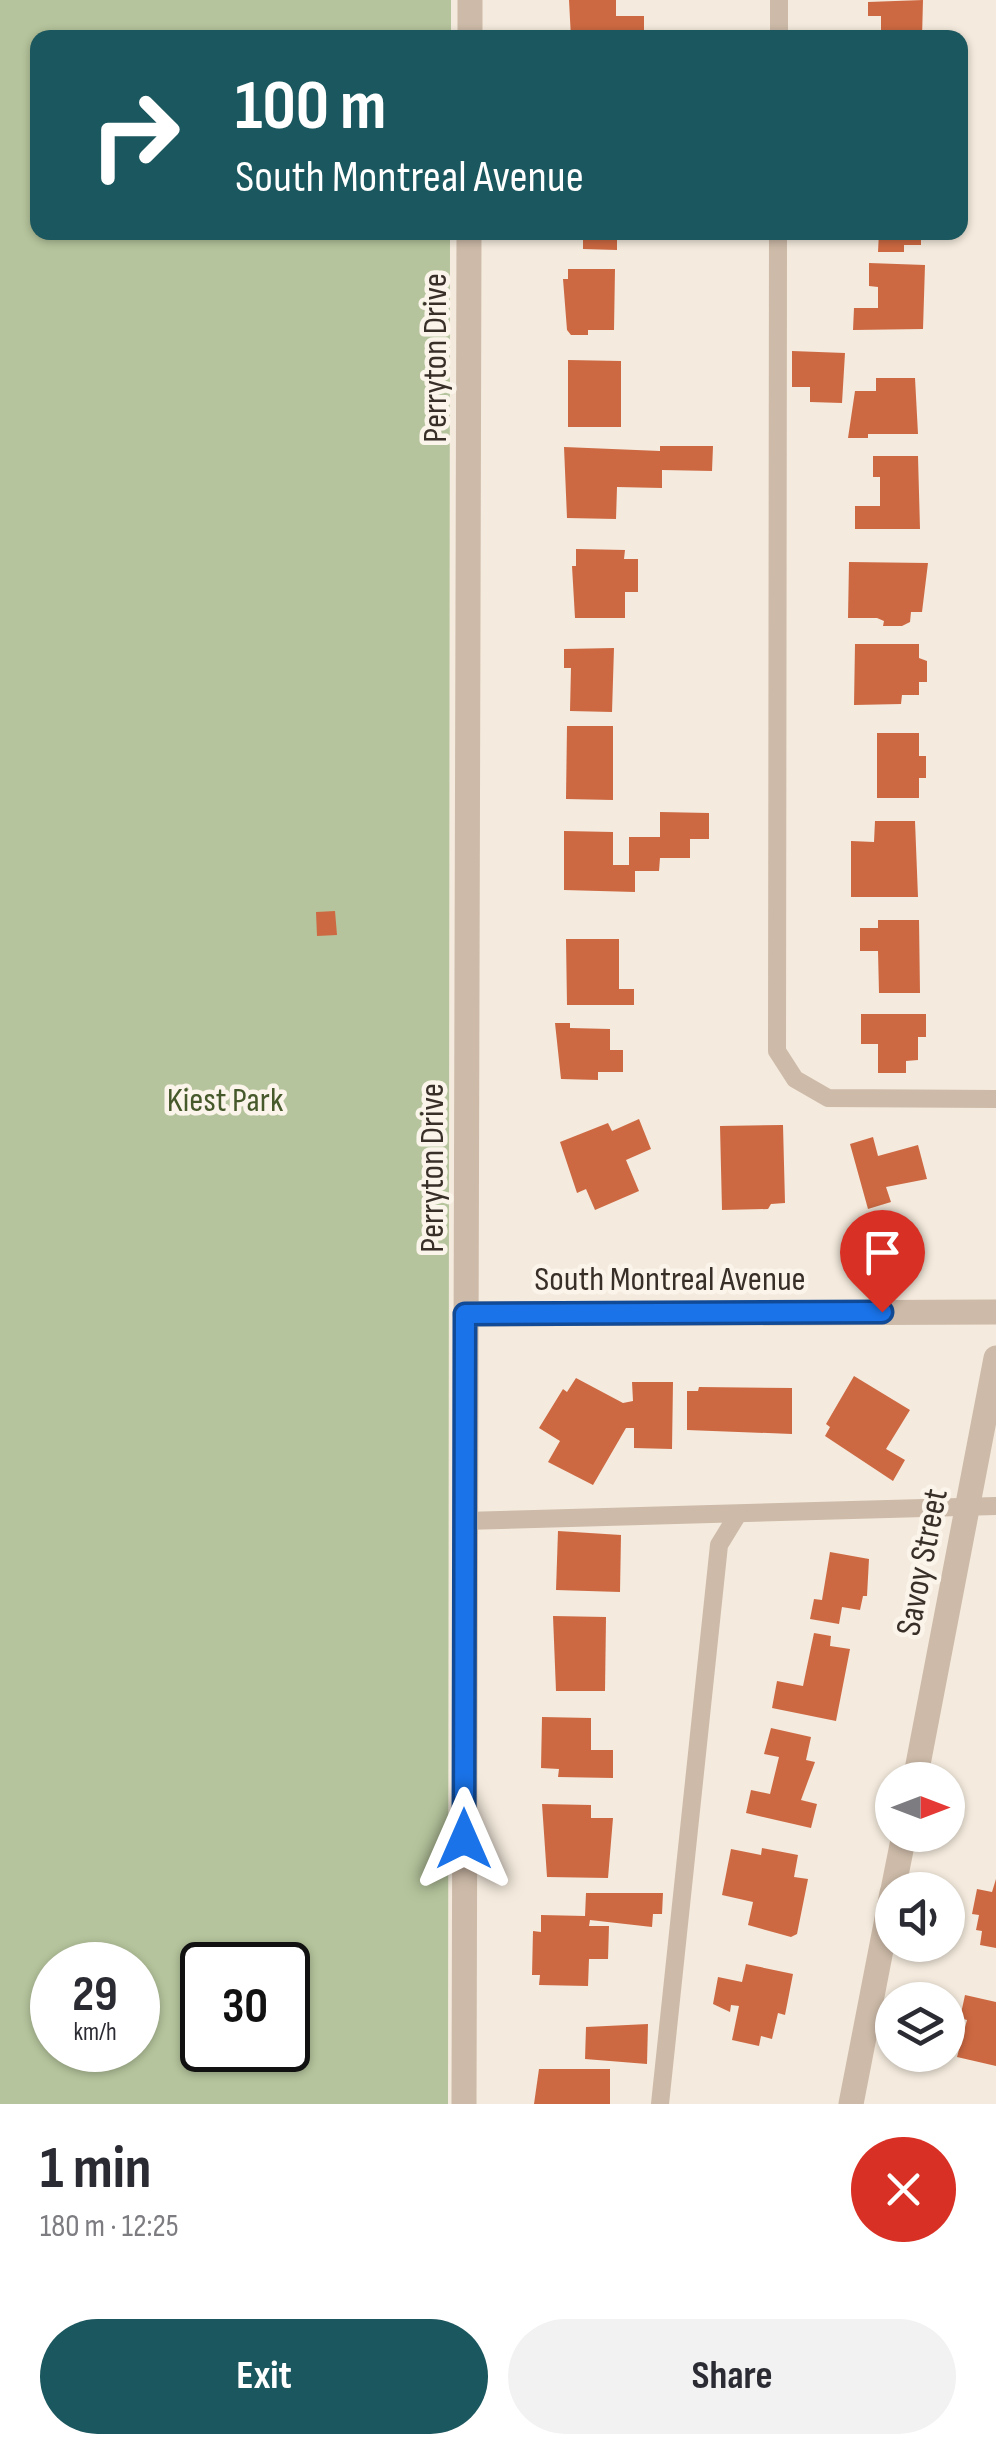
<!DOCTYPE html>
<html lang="en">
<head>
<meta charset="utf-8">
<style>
	body { margin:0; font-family:"Sofia Sans Condensed",sans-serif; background:#f2f2f3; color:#2b2b33; height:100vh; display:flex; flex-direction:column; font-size:38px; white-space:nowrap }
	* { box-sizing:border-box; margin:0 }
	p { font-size:32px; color:#7c7c81 }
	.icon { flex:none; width:55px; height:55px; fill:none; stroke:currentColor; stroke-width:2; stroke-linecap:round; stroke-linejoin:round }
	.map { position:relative; height:2104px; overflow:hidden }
	.side { display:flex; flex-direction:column; background:#fff; flex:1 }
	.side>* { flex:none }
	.hud { position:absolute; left:30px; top:30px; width:938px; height:210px; border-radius:20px; box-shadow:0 2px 8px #0004; background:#1b575e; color:#fff; overflow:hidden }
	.needle { width:65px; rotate:90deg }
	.fabs { position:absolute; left:875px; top:1762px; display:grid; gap:20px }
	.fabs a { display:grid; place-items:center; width:90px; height:90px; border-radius:50%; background:#fff; box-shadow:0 2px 8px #0004; font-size:50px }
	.speed { position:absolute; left:30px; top:1942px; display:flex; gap:20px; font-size:50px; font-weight:700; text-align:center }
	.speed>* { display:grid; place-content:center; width:130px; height:130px; border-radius:50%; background:#fff; box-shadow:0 2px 8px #0004; line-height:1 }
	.speed small { font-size:25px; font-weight:400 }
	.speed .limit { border:5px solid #111; border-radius:15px; background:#fff; color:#111 }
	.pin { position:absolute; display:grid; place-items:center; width:85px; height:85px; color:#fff; margin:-102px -42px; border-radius:50% 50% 50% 0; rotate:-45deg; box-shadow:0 0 10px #0007 }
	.pin .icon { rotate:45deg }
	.me { position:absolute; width:110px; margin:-55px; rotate:0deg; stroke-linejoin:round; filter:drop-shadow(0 0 8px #0008) }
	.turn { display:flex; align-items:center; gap:35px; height:210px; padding:0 40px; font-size:45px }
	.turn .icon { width:130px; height:130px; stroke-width:2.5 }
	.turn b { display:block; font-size:70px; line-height:85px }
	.round { display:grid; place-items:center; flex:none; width:105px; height:105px; border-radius:52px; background:#f2f2f3 }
	.head { display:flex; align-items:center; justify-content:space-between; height:170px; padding:0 40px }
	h1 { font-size:60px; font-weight:700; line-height:75px }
	.primary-button { display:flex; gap:20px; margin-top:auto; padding:20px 40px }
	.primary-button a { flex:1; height:115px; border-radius:60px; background:#1b575e; color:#fff; font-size:40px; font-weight:700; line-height:115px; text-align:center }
	.primary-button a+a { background:#f2f2f3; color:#2b2b33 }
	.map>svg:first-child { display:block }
</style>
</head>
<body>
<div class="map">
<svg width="996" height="2104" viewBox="0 0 996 2104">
	<rect width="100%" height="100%" fill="#f4eadd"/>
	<path fill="#b5c49c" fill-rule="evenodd" d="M0,0h451v37l-413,1v194l412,1 -2,1871h-448zM52,1965h86v85h-86zM202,1965h86v85h-86z"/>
	<g fill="#cd6942">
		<path d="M569,0h47v16h28v22h-73z"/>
		<path d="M923,0l-1,38h-41v-22h-13v-14z"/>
		<path d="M570,232h47v18l-34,-1v-9h-13z"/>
		<path d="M879,232h42v13h-17v7h-26z"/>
		<path d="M869,263l56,2 -2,64 -70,1 1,-22h24v-21l-9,-1z"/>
		<path d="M568,269h47l-1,61h-26v5h-17l-4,-5 -4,-51h5z"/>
		<path d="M792,351l53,2 -3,50 -32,-1v-15h-18z"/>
		<path d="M568,360l53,1v66h-53z"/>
		<path d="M876,378h39l3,56h-50v4h-20l7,-47h21z"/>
		<path d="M660,446h53l-1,25 -50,-1v18l-45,-1 -1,32 -49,-1 -3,-71 96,4z"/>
		<path d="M873,456h45l2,73h-65v-23h25v-29h-7z"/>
		<path d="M576,549l49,1 -1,9h14v33h-13v26h-50l-3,-52h4z"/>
		<path d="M849,562l79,1 -6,49h-11l-1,10 -8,4h-19l1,-5 -7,-3h-29z"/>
		<path d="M855,644h64v14l8,3v21h-8v13h-17l-1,9 -47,1z"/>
		<path d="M614,648l-2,64 -42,-1 1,-43h-7v-19z"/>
		<path d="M567,726h46v74l-47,-1z"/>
		<path d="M877,733h42v23h7v22h-7v20h-42z"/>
		<path d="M660,812l49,1v26h-19v19h-30l-1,13h-24v21l-71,-2v-59l49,1v33h16v-28h31z"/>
		<path d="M875,821h40l3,76h-67v-56l23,1z"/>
		<path d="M335,911l2,24 -20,1 -1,-24z"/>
		<path d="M878,920h41l1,73h-41l-1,-42h-18v-23h18z"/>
		<path d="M566,939h53v50h15v16h-67z"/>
		<path d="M861,1014h65v23h-8v23l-12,1v12h-28v-29h-17z"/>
		<path d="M555,1023h15v5l40,1v21h13v22h-25v8l-37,-1z"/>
		<path d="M639,1119l12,30 -25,11 13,31 -44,19 -9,-21 -9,4 -17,-51 48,-19 4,8z"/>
		<path d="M783,1125l2,78 -14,1 -3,5 -46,1 -2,-84z"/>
		<path d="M873,1137l5,19 40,-11 9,34 -41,8 5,15 -23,7 -18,-65z"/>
		<path d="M854,1376l56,34 -24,39 19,11 -12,21 -68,-45 5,-9 -4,-3z"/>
		<path d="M576,1378l47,25 10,-2 -1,-19h41l-1,67 -38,-1v-20h-8l-33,57 -45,-23 12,-21 -21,-13 24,-39 4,3z"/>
		<path d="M699,1387l93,1v46l-105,-4v-39h11z"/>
		<path d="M558,1531l63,4 -1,57 -64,-2z"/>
		<path d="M830,1552l39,7 -2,37h-4l-3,14 -18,-3 -3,17 -29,-5 4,-20 8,1z"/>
		<path d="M553,1616l53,1 -1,74h-49z"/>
		<path d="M814,1633l17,3 -1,10 20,3 -14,72 -64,-13 5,-27 26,5z"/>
		<path d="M542,1717l49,1v32h22v28l-55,-1 1,-8 -18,-1z"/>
		<path d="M771,1728l40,9 -5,23 9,2 -14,38 16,4 -6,24 -65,-15 5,-23 19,4 9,-37 -15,-3z"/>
		<path d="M542,1804l49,1v13h22l-5,60 -61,-1z"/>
		<path d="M762,1848l36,7 -4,22 14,2 -11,55 -6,3 -43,-12 5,-23 -31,-7 9,-46 30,6z"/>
		<path d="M996,1879v69l-16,-3 2,-14 -6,-1 3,-15 -7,-1 5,-25 15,3z"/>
		<path d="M586,1893h77l-1,21h-9l-1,13 -62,-7 -1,6h20l-1,33h-19l-1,27 -49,-1 1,-10h-8l1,-44 8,1v-17l44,1z"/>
		<path d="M746,1964l47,10 -8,41 -7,-2 -6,26 -11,-3 -2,10 -27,-6 7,-34 -8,-1 -1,7 -17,-8 5,-27 24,5z"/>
		<path d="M965,1995l31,7v64l-39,-9 10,-37 -7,-2z"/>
		<path d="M648,2024l-1,40 -62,-5 1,-32z"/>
		<path d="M539,2069h71v35h-76z"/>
	</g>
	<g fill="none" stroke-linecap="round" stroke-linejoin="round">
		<g stroke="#cdbaa8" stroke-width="18">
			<path d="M779,38v-38"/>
			<path d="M778,232l-1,819 18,28 33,19 168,1"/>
			<path d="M464,1521l532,-15"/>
			<path d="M660,2104l59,-559 19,-31"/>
		</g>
		<g stroke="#cdbaa8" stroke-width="25">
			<path d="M470,38v-38"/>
			<path d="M465,1314l531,-2"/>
			<path d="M915,1780l81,-422"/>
			<path d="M893,1890l11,-55"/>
			<path d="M464,2104l5,-1872"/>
			<path d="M851,2104l41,-211"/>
		</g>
	</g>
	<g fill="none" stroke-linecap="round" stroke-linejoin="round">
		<g stroke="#114b97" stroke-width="25">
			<path id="route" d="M464,1839l1,-525 417,-2"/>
		</g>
		<use href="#route" stroke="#1a73e8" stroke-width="18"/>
	</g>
	<g text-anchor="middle" stroke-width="9" stroke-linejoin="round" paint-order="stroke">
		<g font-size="35" fill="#392f29" stroke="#fbf4ea">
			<text transform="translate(434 358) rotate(-90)" y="12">Perryton Drive</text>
			<text transform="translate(431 1168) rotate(-90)" y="12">Perryton Drive</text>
			<text x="670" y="1290">South Montreal Avenue</text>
			<text transform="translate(921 1562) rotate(-79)" y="12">Savoy Street</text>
		</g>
		<g font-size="35" fill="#46592b" stroke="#fbf4ea">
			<text x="225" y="1111">Kiest Park</text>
		</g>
	</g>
</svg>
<div class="fabs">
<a><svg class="needle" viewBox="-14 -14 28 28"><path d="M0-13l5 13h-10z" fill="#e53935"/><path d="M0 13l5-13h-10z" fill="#7c7c81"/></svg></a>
<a><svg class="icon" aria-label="sound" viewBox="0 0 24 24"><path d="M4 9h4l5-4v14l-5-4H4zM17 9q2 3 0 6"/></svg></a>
<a><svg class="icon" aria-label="layers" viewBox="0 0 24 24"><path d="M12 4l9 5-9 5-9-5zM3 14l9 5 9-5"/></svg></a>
</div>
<div class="speed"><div>29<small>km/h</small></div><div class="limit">30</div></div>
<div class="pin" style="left:882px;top:1312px;background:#d93025"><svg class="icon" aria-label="arrive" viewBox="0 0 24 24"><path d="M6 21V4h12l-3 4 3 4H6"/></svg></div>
<svg class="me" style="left:464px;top:1839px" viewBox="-20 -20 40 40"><path d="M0-17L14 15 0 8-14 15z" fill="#1a73e8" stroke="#fff" stroke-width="4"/></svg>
<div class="hud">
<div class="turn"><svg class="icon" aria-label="right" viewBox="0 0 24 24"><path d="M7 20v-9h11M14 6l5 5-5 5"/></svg><div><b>100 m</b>South Montreal Avenue</div></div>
</div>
</div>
<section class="side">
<div class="head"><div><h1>1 min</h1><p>180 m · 12:25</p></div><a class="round" style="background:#d93025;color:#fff"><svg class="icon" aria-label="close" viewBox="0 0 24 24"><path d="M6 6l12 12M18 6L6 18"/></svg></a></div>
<div class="primary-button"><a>Exit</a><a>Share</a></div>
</section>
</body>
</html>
